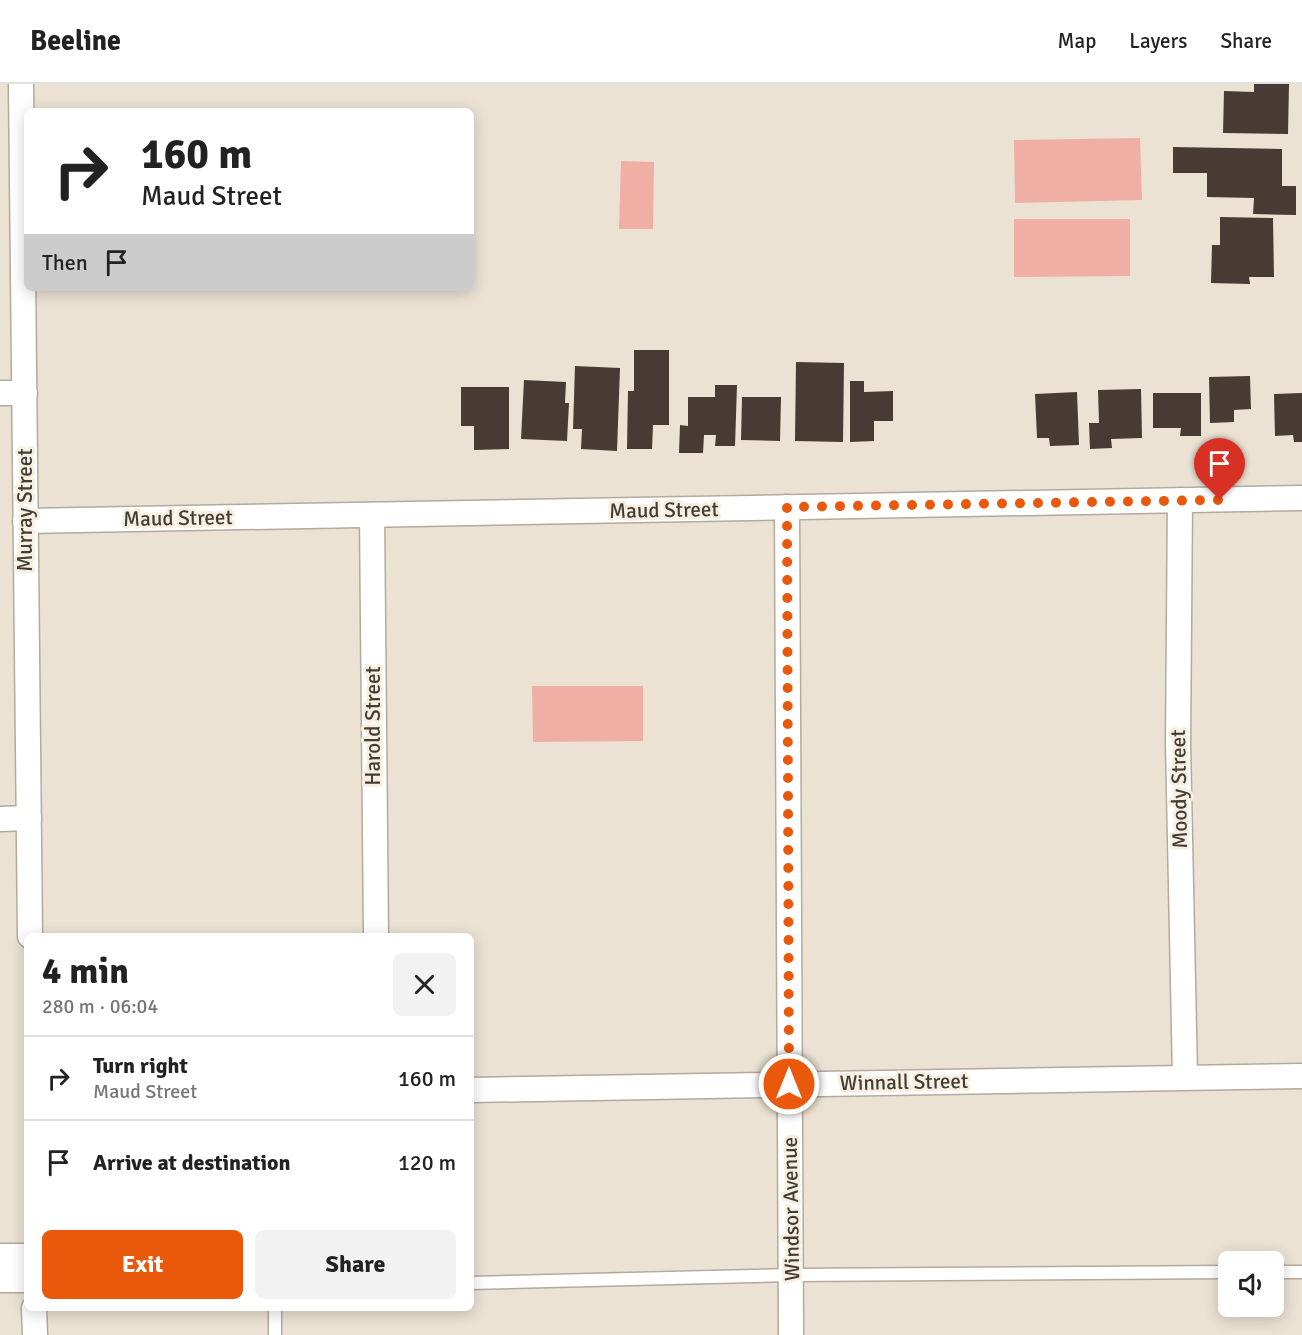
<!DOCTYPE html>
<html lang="en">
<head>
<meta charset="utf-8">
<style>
	body { margin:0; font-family:Signika,sans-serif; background:#f2f2f2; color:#222; height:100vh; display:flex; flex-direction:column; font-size:22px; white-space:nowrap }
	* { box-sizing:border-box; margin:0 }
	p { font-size:20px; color:#767676 }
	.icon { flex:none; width:33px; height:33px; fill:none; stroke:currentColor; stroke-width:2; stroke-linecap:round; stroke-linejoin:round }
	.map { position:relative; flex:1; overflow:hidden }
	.side { position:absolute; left:24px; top:849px; width:450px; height:378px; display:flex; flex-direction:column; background:#fff; border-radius:9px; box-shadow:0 3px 15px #0003 }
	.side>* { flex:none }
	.top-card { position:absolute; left:24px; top:24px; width:450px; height:183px; border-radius:9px; box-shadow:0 3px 15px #0003; background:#fff; color:#222; overflow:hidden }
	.buttons { position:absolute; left:1218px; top:1167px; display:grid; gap:12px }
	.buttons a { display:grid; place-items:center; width:66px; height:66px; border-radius:9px; background:#fff; box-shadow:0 3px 15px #0003; font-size:30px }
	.pin { position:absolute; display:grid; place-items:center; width:51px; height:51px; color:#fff; margin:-62px -26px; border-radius:50% 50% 50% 0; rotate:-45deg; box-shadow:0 0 6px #0007 }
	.pin .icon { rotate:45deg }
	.me { position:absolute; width:66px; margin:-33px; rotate:0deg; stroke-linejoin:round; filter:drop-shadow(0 0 4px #0008) }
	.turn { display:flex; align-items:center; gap:21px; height:126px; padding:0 18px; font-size:27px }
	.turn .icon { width:78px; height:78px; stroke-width:2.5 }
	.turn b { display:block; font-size:42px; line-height:51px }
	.then { display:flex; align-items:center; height:57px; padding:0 18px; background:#0003; gap:12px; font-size:22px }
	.round { display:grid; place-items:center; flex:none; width:63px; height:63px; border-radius:9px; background:#f2f2f2 }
	.summary { display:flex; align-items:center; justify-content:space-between; height:102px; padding:0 18px }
	h1 { font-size:36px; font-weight:700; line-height:45px }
	.button { display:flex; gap:12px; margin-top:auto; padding:12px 18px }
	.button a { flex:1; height:69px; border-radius:9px; background:#ea580c; color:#fff; font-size:24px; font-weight:700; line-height:69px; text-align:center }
	.button a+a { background:#f2f2f2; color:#222 }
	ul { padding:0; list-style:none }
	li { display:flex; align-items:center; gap:18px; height:84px; padding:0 18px; border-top:2px solid #e0e0e0 }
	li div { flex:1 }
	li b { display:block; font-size:22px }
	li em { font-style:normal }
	header { display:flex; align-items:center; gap:36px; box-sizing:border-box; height:84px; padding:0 30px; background:#fff; border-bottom:2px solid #e0e0e0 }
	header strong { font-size:28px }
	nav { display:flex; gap:33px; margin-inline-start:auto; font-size:21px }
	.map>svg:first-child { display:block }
</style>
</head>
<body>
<header>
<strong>Beeline</strong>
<nav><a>Map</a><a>Layers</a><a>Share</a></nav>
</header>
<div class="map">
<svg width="1302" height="1251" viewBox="0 0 1302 1251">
	<rect width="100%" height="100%" fill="#ebe2d4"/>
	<g fill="#f0afa4">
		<path d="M1140,54l2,62 -127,3 -1,-63z"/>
		<path d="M621,77l33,1 -1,67h-34z"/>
		<path d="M1014,135h116v57l-116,1z"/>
		<path d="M643,602v55l-110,1 -1,-56z"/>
	</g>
	<g fill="#473b33">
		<path d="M1254,0h35l-1,50 -65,-1 1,-42 30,1z"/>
		<path d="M1173,63l109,2v37h14v29l-43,-1 1,-16 -47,-1v-24h-34z"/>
		<path d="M1220,133l53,1 1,59h-25l1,7 -39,-1 1,-38h8z"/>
		<path d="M634,266h35v75h-16l-1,24h-25l1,-58h6z"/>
		<path d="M796,278l48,1 -1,79 -48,-1z"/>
		<path d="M575,282l45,2 -3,83 -36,-2 1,-20h-9z"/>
		<path d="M1250,292l1,33 -17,1v12l-24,1 -1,-46z"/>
		<path d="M524,296l42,2 -1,21h4l-2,38 -46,-2z"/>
		<path d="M850,297h14v11l29,-1v30h-19v20l-24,1z"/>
		<path d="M715,301h22l-2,61h-20l1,-11h-12l-1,18h-24l1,-28 8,1v-29h27z"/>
		<path d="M461,303h48v62l-35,1v-24h-13z"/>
		<path d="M1141,305l1,49 -31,1 1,9 -22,1 -1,-26h10l-1,-33z"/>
		<path d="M1077,308l2,53 -29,1 -1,-8h-12l-2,-44z"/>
		<path d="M1153,309h48v43h-21l1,-8h-28z"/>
		<path d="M1302,309v49h-8l-1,-7 -18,1 -1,-42z"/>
		<path d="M742,313h39l-1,44 -39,-1z"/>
	</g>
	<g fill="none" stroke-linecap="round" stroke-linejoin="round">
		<g stroke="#b3aa9d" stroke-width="15">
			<g id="service">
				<path d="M1274,1188h28"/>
				<path d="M471,1199l320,-8 437,-3"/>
				<path d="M275,1224v27"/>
			</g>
		</g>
		<g stroke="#b3aa9d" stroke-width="27">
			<g id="minor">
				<path d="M21,0l9,852"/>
				<path d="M0,309h25"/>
				<path d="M1180,416l-2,243 7,334"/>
				<path d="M787,423l4,828"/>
				<path d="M372,431l4,421"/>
				<path d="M25,437l1277,-23"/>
				<path d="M0,735l29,-1"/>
				<path d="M471,1006l831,-14"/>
				<path d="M0,1172h27"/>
				<path d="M0,1196h27"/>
				<path d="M34,1224l1,27"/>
			</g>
		</g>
		<use href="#service" stroke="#fff" stroke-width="12"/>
		<use href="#minor" stroke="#fff" stroke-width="24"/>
	</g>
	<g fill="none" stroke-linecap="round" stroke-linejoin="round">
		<path stroke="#ea580c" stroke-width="10" stroke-dasharray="0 18" d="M789,1000l-2,-577 433,-7"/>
	</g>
	<g text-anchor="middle" stroke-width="6" stroke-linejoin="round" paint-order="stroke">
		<g font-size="21" fill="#403c36" stroke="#f9efe1">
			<text transform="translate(25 426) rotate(-90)" y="7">Murray Street</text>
			<text transform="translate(664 426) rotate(-1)" y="7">Maud Street</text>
			<text transform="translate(178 434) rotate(-1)" y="7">Maud Street</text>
			<text transform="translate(373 642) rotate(-90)" y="7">Harold Street</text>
			<text transform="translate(1179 705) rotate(-91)" y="7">Moody Street</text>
			<text transform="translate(904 998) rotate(-1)" y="7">Winnall Street</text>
			<text transform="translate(791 1125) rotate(-91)" y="7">Windsor Avenue</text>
		</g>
	</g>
</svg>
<div class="buttons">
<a><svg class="icon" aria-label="sound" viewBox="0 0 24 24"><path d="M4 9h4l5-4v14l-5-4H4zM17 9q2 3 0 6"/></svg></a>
</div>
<div class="pin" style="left:1220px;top:416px;background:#d93025"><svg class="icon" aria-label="arrive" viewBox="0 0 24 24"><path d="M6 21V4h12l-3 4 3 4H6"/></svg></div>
<svg class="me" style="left:789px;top:1000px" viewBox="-20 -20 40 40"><circle r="17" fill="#ea580c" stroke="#fff" stroke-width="3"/><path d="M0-11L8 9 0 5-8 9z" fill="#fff"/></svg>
<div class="top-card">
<div class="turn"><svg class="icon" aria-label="right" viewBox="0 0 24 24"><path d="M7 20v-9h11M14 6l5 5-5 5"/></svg><div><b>160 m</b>Maud Street</div></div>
<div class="then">Then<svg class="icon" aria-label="arrive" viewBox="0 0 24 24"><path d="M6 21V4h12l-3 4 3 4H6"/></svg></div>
</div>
<section class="side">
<div class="summary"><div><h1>4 min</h1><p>280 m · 06:04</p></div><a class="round"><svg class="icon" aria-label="close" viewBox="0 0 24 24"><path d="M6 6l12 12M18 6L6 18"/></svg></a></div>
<ul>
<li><svg class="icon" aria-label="right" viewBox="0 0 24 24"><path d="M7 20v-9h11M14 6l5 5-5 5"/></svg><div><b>Turn right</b><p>Maud Street</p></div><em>160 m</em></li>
<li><svg class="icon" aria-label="arrive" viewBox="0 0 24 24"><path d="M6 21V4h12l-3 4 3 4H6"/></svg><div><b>Arrive at destination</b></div><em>120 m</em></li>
</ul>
<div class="button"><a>Exit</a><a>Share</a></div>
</section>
</div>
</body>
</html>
